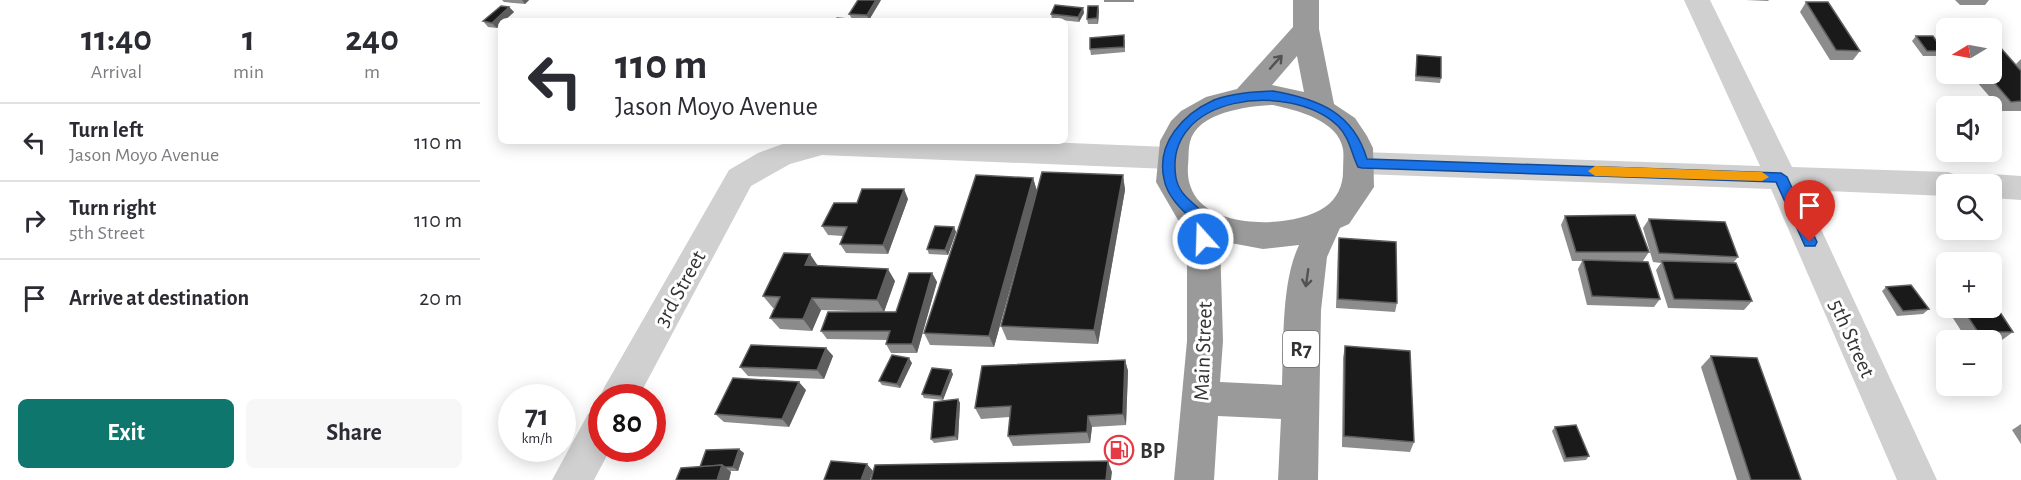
<!DOCTYPE html>
<html lang="en">
<head>
<meta charset="utf-8">
<style>
	body { margin:0; font-family:"Alegreya Sans",sans-serif; background:#f7f7f7; color:#2b2b33; height:100vh; display:flex; flex-direction:column; font-size:22px; white-space:nowrap }
	* { box-sizing:border-box; margin:0 }
	p { font-size:20px; color:#7c7c81 }
	.icon { flex:none; width:33px; height:33px; fill:none; stroke:currentColor; stroke-width:2; stroke-linecap:round; stroke-linejoin:round }
	.map { position:relative; flex:1; overflow:hidden }
	.details { display:flex; flex-direction:column; background:#fff; width:480px }
	.details>* { flex:none }
	.guide { position:absolute; left:18px; top:18px; width:570px; height:126px; border-radius:9px; box-shadow:0 3px 15px #0003; background:#fff; color:#2b2b33; overflow:hidden }
	.needle { width:39px; rotate:260deg }
	.fabs { position:absolute; left:1456px; top:18px; display:grid; gap:12px }
	.fabs a { display:grid; place-items:center; width:66px; height:66px; border-radius:9px; background:#fff; box-shadow:0 3px 15px #0003; font-size:30px }
	.speed { position:absolute; left:18px; top:384px; display:flex; gap:12px; font-size:30px; font-weight:700; text-align:center }
	.speed>* { display:grid; place-content:center; width:78px; height:78px; border-radius:50%; background:#fff; box-shadow:0 3px 15px #0003; line-height:1 }
	.speed small { font-size:15px; font-weight:400 }
	.speed .limit { border:9px solid #d22; background:#fff; color:#111 }
	.pin { position:absolute; display:grid; place-items:center; width:51px; height:51px; color:#fff; margin:-62px -26px; border-radius:50% 50% 50% 0; rotate:-45deg; box-shadow:0 0 6px #0007 }
	.pin .icon { rotate:45deg }
	.me { position:absolute; width:66px; margin:-33px; rotate:340deg; stroke-linejoin:round; filter:drop-shadow(0 0 4px #0008) }
	.turn { display:flex; align-items:center; gap:21px; height:126px; padding:0 18px; font-size:27px }
	.turn .icon { width:78px; height:78px; stroke-width:2.5 }
	.turn b { display:block; font-size:42px; line-height:51px }
	.eta { display:flex; justify-content:space-evenly; align-items:center; height:102px; text-align:center }
	.eta b { font-size:36px; font-weight:700; line-height:42px }
	.primary-button { display:flex; gap:12px; margin-top:auto; padding:12px 18px }
	.primary-button a { flex:1; height:69px; border-radius:9px; background:#0f766e; color:#fff; font-size:24px; font-weight:700; line-height:69px; text-align:center }
	.primary-button a+a { background:#f7f7f7; color:#2b2b33 }
	ul { padding:0; list-style:none }
	li { display:flex; align-items:center; gap:18px; height:78px; padding:0 18px; border-top:2px solid #e1e1e2 }
	li div { flex:1 }
	li b { display:block; font-size:22px }
	li em { font-style:normal }
	main { display:flex; flex:1; min-height:0 }
	.map>svg:first-child { display:block }
</style>
</head>
<body>
<main>
<section class="details">
<div class="eta">
<div><b>11:40</b><p>Arrival</p></div>
<div><b>1</b><p>min</p></div>
<div><b>240</b><p>m</p></div>
</div>
<ul>
<li><svg class="icon" aria-label="left" viewBox="0 0 24 24"><path d="M17 20v-9H6M10 6l-5 5 5 5"/></svg><div><b>Turn left</b><p>Jason Moyo Avenue</p></div><em>110 m</em></li>
<li><svg class="icon" aria-label="right" viewBox="0 0 24 24"><path d="M7 20v-9h11M14 6l5 5-5 5"/></svg><div><b>Turn right</b><p>5th Street</p></div><em>110 m</em></li>
<li><svg class="icon" aria-label="arrive" viewBox="0 0 24 24"><path d="M6 21V4h12l-3 4 3 4H6"/></svg><div><b>Arrive at destination</b></div><em>20 m</em></li>
</ul>
<div class="primary-button"><a>Exit</a><a>Share</a></div>
</section>
<div class="map">
<svg width="1541" height="480" viewBox="0 0 1541 480">
	<rect width="100%" height="100%" fill="#fff"/>
	<g fill="none" stroke-linecap="round" stroke-linejoin="round">
		<g fill="#d0d0d0" fill-rule="evenodd">
			<path d="M1204,0h26l82,167 156,5 11,4 5,8h-17v12l-144,-6 134,290h-40l-126,-291 -409,-15 -11,-3 -4,-8 4,-8 11,-3 398,14z"/>
			<path d="M311,141h229l149,6 11,3 4,8 -4,8 -11,3 -347,-14 -32,9 -39,22 -113,212h-36v5l-3,-5 6,-12 124,-216 29,-17z"/>
			<path d="M1512,174l29,2v24l-29,-2v-14h-15l4,-6z"/>
			<path d="M122,409v39h9l-17,32h-42l36,-66z"/>
		</g>
		<path fill="#9a9a9a" fill-rule="evenodd" d="M813,0h26v29l15,75 21,14 12,18 6,12 1,39 -25,37 -9,4 -13,29 -6,53 -3,170h-40l3,-61 -63,-3 -4,64h-40l13,-139v-116l-9,-5 -22,-38 4,-41 11,-20 10,-10 25,-14 31,-8 56,-62zM817,56l7,36 -32,-7zM793,105c23,5 65,15 70,44 1,7 0,15 0,23 0,13 -6,27 -18,35 -29,20 -99,22 -125,-5 -10,-11 -13,-23 -12,-37 1,-8 0,-16 2,-23 7,-30 59,-36 83,-37zM740,241l43,8 36,-4c-18,38 -15,97 -17,140l-62,-3 3,-41z"/>
	</g>
	<g fill="#8c8c8c">
		<path d="M22,0h27l-4,4 -21,-2z"/>
		<path d="M401,0l-12,20 -17,-1 -3,-5z"/>
		<rect x="624" y="0" width="30" height="2"/>
		<path d="M1266,0h23l-1,1z"/>
		<path d="M1475,0h34l-4,5h-25z"/>
		<path d="M1326,2l54,49 -7,9h-23l-30,-48z"/>
		<path d="M618,6l1,5 -1,13h-10l-1,-5z"/>
		<path d="M29,7l5,5 -10,9h-3v3l-4,4 -9,-1 -5,-6z"/>
		<path d="M603,8l1,5 -5,9 -27,-3 -1,-5z"/>
		<path d="M1436,36l27,15 -4,5h-16l-11,-15z"/>
		<path d="M645,40v12l-34,3 -1,-6z"/>
		<path d="M937,55l24,23 -1,5 -25,-2z"/>
		<path d="M1541,59v12l-5,-7z"/>
		<path d="M1541,71v40h-19l-32,-37h22z"/>
		<path d="M643,175l2,15 -27,154 -91,-4 -6,-14z"/>
		<path d="M553,178l4,13 -43,156 -64,-2 -6,-12z"/>
		<path d="M428,199l-20,55 -42,-1 -6,-9 3,-8 -15,-1 -6,-9 35,-23z"/>
		<path d="M1085,216l84,36 -6,9h-17l34,38 -6,8 -67,-2 -9,-36 4,-8h-10l-11,-36z"/>
		<path d="M1169,219l89,38 -5,6 19,38 -8,9 -76,-2 -12,-38 5,-7 -8,-1 -10,-34z"/>
		<path d="M474,227l2,5 -8,23 -19,-1 -2,-5z"/>
		<path d="M859,238l58,65 -2,9 -59,-4 2,-61z"/>
		<path d="M338,266l77,15 -11,31 -63,-2 -9,21 -32,-2 -10,-11 4,-10h-1l-10,-12z"/>
		<path d="M452,273l5,9 -20,71h-26l-5,-9 1,-4 -60,-1 -6,-8 75,-19z"/>
		<path d="M1406,287l43,22 -6,5 -26,2 -15,-25z"/>
		<path d="M1467,302v6h45l21,24 -11,8h-35l-23,-36z"/>
		<path d="M865,346l69,96 -4,10 -68,-5 1,-89z"/>
		<path d="M346,348l7,8 -9,23 -76,-3 -8,-9z"/>
		<path d="M1231,356l90,124h-64l-36,-113z"/>
		<path d="M645,360l3,11 -2,54 -34,2 -2,16 -77,3 -5,-10 2,-19 -29,2 -6,-11z"/>
		<path d="M432,363l-12,25 -18,-3 -3,-4z"/>
		<path d="M473,374l-10,26 -19,-2 -2,-4z"/>
		<path d="M326,390l-17,37 -65,-5 -9,-8z"/>
		<path d="M478,399l2,4 -2,37 -24,3 -3,-4z"/>
		<path d="M1541,424v20l-9,-14z"/>
		<path d="M1075,427l34,29 -3,4 -22,2 -12,-31z"/>
		<path d="M264,453l-6,18h-8l1,1 -2,8h-53l24,-13z"/>
	</g>
	<g fill="#5f5f5f">
		<path d="M42,0h7l-4,4z"/>
		<path d="M396,0h5l-12,20 -2,-5z"/>
		<path d="M618,6l1,5 -1,13 -1,-6z"/>
		<path d="M29,7l5,5 -10,9h-3v3l-4,4 -5,-5z"/>
		<path d="M603,8l1,5 -5,9 -1,-5z"/>
		<path d="M643,175l2,15 -27,154 -4,-14z"/>
		<path d="M553,178l4,13 -43,156 -5,-11z"/>
		<path d="M424,189l4,10 -20,55 -5,-9z"/>
		<path d="M474,227l2,5 -8,23 -3,-5z"/>
		<path d="M330,254l8,12 -13,-1z"/>
		<path d="M408,269l7,12 -11,31 -7,-12z"/>
		<path d="M452,273l5,9 -20,71 -5,-9z"/>
		<path d="M332,298l9,12 -9,21 -9,-12z"/>
		<path d="M346,348l7,8 -9,23 -7,-9z"/>
		<path d="M429,358l3,5 -12,25 -3,-4z"/>
		<path d="M645,360l3,11 -2,54 -3,-11z"/>
		<path d="M471,370l2,4 -10,26 -2,-4z"/>
		<path d="M319,382l7,8 -17,37 -7,-8z"/>
		<path d="M478,399l2,4 -2,37 -3,-4z"/>
		<path d="M608,416l4,11 -2,16 -3,-11z"/>
		<path d="M259,449l5,4 -6,18 -5,-4z"/>
		<path d="M628,461l4,11 -1,8h-5z"/>
		<path d="M387,464l6,7 -3,9h-9z"/>
		<path d="M242,465l9,7 -2,8h-12z"/>
	</g>
	<g fill="#1a1a1a" stroke="#5f5f5f" stroke-width="1.5">
		<path d="M378,0h18l-9,15 -18,-1z"/>
		<path d="M1326,2h22l32,49 -24,-1z"/>
		<path d="M575,5l28,3 -5,9 -27,-3z"/>
		<path d="M21,6l8,1 -17,16 -9,-2z"/>
		<path d="M608,6h10l-1,12 -10,1z"/>
		<path d="M357,18l22,2 -24,1z"/>
		<path d="M644,35v12l-34,2v-11z"/>
		<path d="M1436,36h17l10,15h-16z"/>
		<path d="M1512,38l29,33v30l-10,1 -24,-28h5z"/>
		<path d="M937,55l24,2v21l-25,-2z"/>
		<path d="M562,172l81,3 -29,155 -93,-4z"/>
		<path d="M496,175l57,3 -44,158 -65,-3z"/>
		<path d="M382,189h42l-21,56 -43,-1 7,-17 -25,-1 12,-23h23z"/>
		<path d="M1155,215l14,37h-73l-11,-36z"/>
		<path d="M1169,219l76,3 13,35 -79,-4z"/>
		<path d="M455,226l19,1 -9,23 -18,-1z"/>
		<path d="M859,238l57,4 1,61 -59,-4z"/>
		<path d="M304,253l26,1 -5,11 83,4 -11,31 -65,-2 -9,21 -33,-1 10,-21 -17,-1z"/>
		<path d="M1103,260l65,2 12,37 -68,-3z"/>
		<path d="M1182,261l74,2 16,38 -78,-2z"/>
		<path d="M429,273h23l-20,71h-26l4,-13h-69l7,-19h68z"/>
		<path d="M1431,285l18,24 -26,2 -17,-24z"/>
		<path d="M1512,300l21,32h-35l-16,-24h30z"/>
		<path d="M271,345l75,3 -9,22 -77,-3z"/>
		<path d="M865,346l65,5 4,91 -70,-6z"/>
		<path d="M412,355l17,3 -12,26 -18,-3z"/>
		<path d="M1231,356l46,2 44,122h-50z"/>
		<path d="M645,360l-2,54 -35,2 -1,16 -79,4 3,-30 -36,2 7,-42z"/>
		<path d="M452,368l19,2 -10,26 -19,-2z"/>
		<path d="M253,378l66,4 -17,37 -67,-5z"/>
		<path d="M478,399l-3,37 -24,3 3,-37z"/>
		<path d="M1096,425l13,31 -23,2 -11,-31z"/>
		<path d="M259,449l-6,18h-8l-3,-2 -22,2 6,-17z"/>
		<path d="M351,461l36,3 -6,16h-37z"/>
		<path d="M628,461l-2,19h-235l4,-15z"/>
		<path d="M242,465l-5,15h-41l5,-12z"/>
	</g>
	<defs><path id="oneway-shaft" d="M-6 0H5M1.5-3L5.5 0L1.5 3" fill="none" stroke-width="1.6" stroke-linecap="round" stroke-linejoin="round" transform="scale(1.5)"/></defs>
	<g stroke="#525252">
		<use href="#oneway-shaft" transform="translate(796 62) rotate(-48)"/>
		<use href="#oneway-shaft" transform="translate(827 278) rotate(98)"/>
	</g>
	<path fill="#1a73e8" stroke="#114b97" stroke-width="1.5" d="M793,91c45,8 80,21 94,68l414,14 6,4 30,65 -2,4h-10l-29,-64 -414,-14 -4,-1c-7,-14 -8,-29 -20,-41 -48,-46 -176,-31 -162,52 4,21 24,27 34,43v18l-7,5 -5,-1 -2,-20c-13,-12 -29,-26 -32,-44 -8,-36 19,-65 50,-79 19,-7 39,-8 59,-9z"/>
	<path fill="#f59e0b" d="M1115,166l167,6 7,5 -7,4 -167,-5 -7,-5z"/>
	<defs>
		<g id="fuel-ring" transform="scale(1.5)"><circle r="9.5" fill="#fff" stroke="#e63946" stroke-width="1.5"/><path d="M-5.5-6h7V0h2V4h1.3V-2.5L3-4.5l.8-.8L6-3V5H2.5V1h-1V6h-7ZM-4.2-4.7v3.2H.2V-4.7Z" fill="#e63946"/></g>
	</defs>
	<g fill-rule="evenodd">
		<use href="#fuel-ring" x="639" y="450"/>
	</g>
	<g text-anchor="middle" stroke-width="6" stroke-linejoin="round" paint-order="stroke">
		<rect fill="#fff" stroke="#707070" stroke-width="1.5" x="803" y="331" width="36" height="36" rx="4.5"/>
		<g font-size="21" font-weight="bold" fill="#333">
			<text x="821" y="356">R7</text>
		</g>
		<g font-size="22" fill="#333" stroke="#fff">
			<text transform="translate(199 288) rotate(-61)" y="8">3rd Street</text>
			<text transform="translate(1373 338) rotate(66)" y="8">5th Street</text>
			<text transform="translate(722 351) rotate(-88)" y="8">Main Street</text>
		</g>
		<g font-size="22" font-weight="bold" fill="#333" stroke="#fff" text-anchor="start">
			<text x="660" y="458">BP</text>
		</g>
	</g>
</svg>
<div class="fabs">
<a><svg class="needle" viewBox="-14 -14 28 28"><path d="M0-13l5 13h-10z" fill="#e53935"/><path d="M0 13l5-13h-10z" fill="#7c7c81"/></svg></a>
<a><svg class="icon" aria-label="sound" viewBox="0 0 24 24"><path d="M4 9h4l5-4v14l-5-4H4zM17 9q2 3 0 6"/></svg></a>
<a><svg class="icon" aria-label="search" viewBox="0 0 24 24"><circle cx="10" cy="10" r="6"/><path d="M15 15l6 6"/></svg></a>
<a>+</a>
<a>−</a>
</div>
<div class="speed"><div>71<small>km/h</small></div><div class="limit">80</div></div>
<div class="pin" style="left:1330px;top:242px;background:#d93025"><svg class="icon" aria-label="arrive" viewBox="0 0 24 24"><path d="M6 21V4h12l-3 4 3 4H6"/></svg></div>
<svg class="me" style="left:723px;top:239px" viewBox="-20 -20 40 40"><circle r="17" fill="#1a73e8" stroke="#fff" stroke-width="3"/><path d="M0-11L8 9 0 5-8 9z" fill="#fff"/></svg>
<div class="guide">
<div class="turn"><svg class="icon" aria-label="left" viewBox="0 0 24 24"><path d="M17 20v-9H6M10 6l-5 5 5 5"/></svg><div><b>110 m</b>Jason Moyo Avenue</div></div>
</div>
</div>
</main>
</body>
</html>
